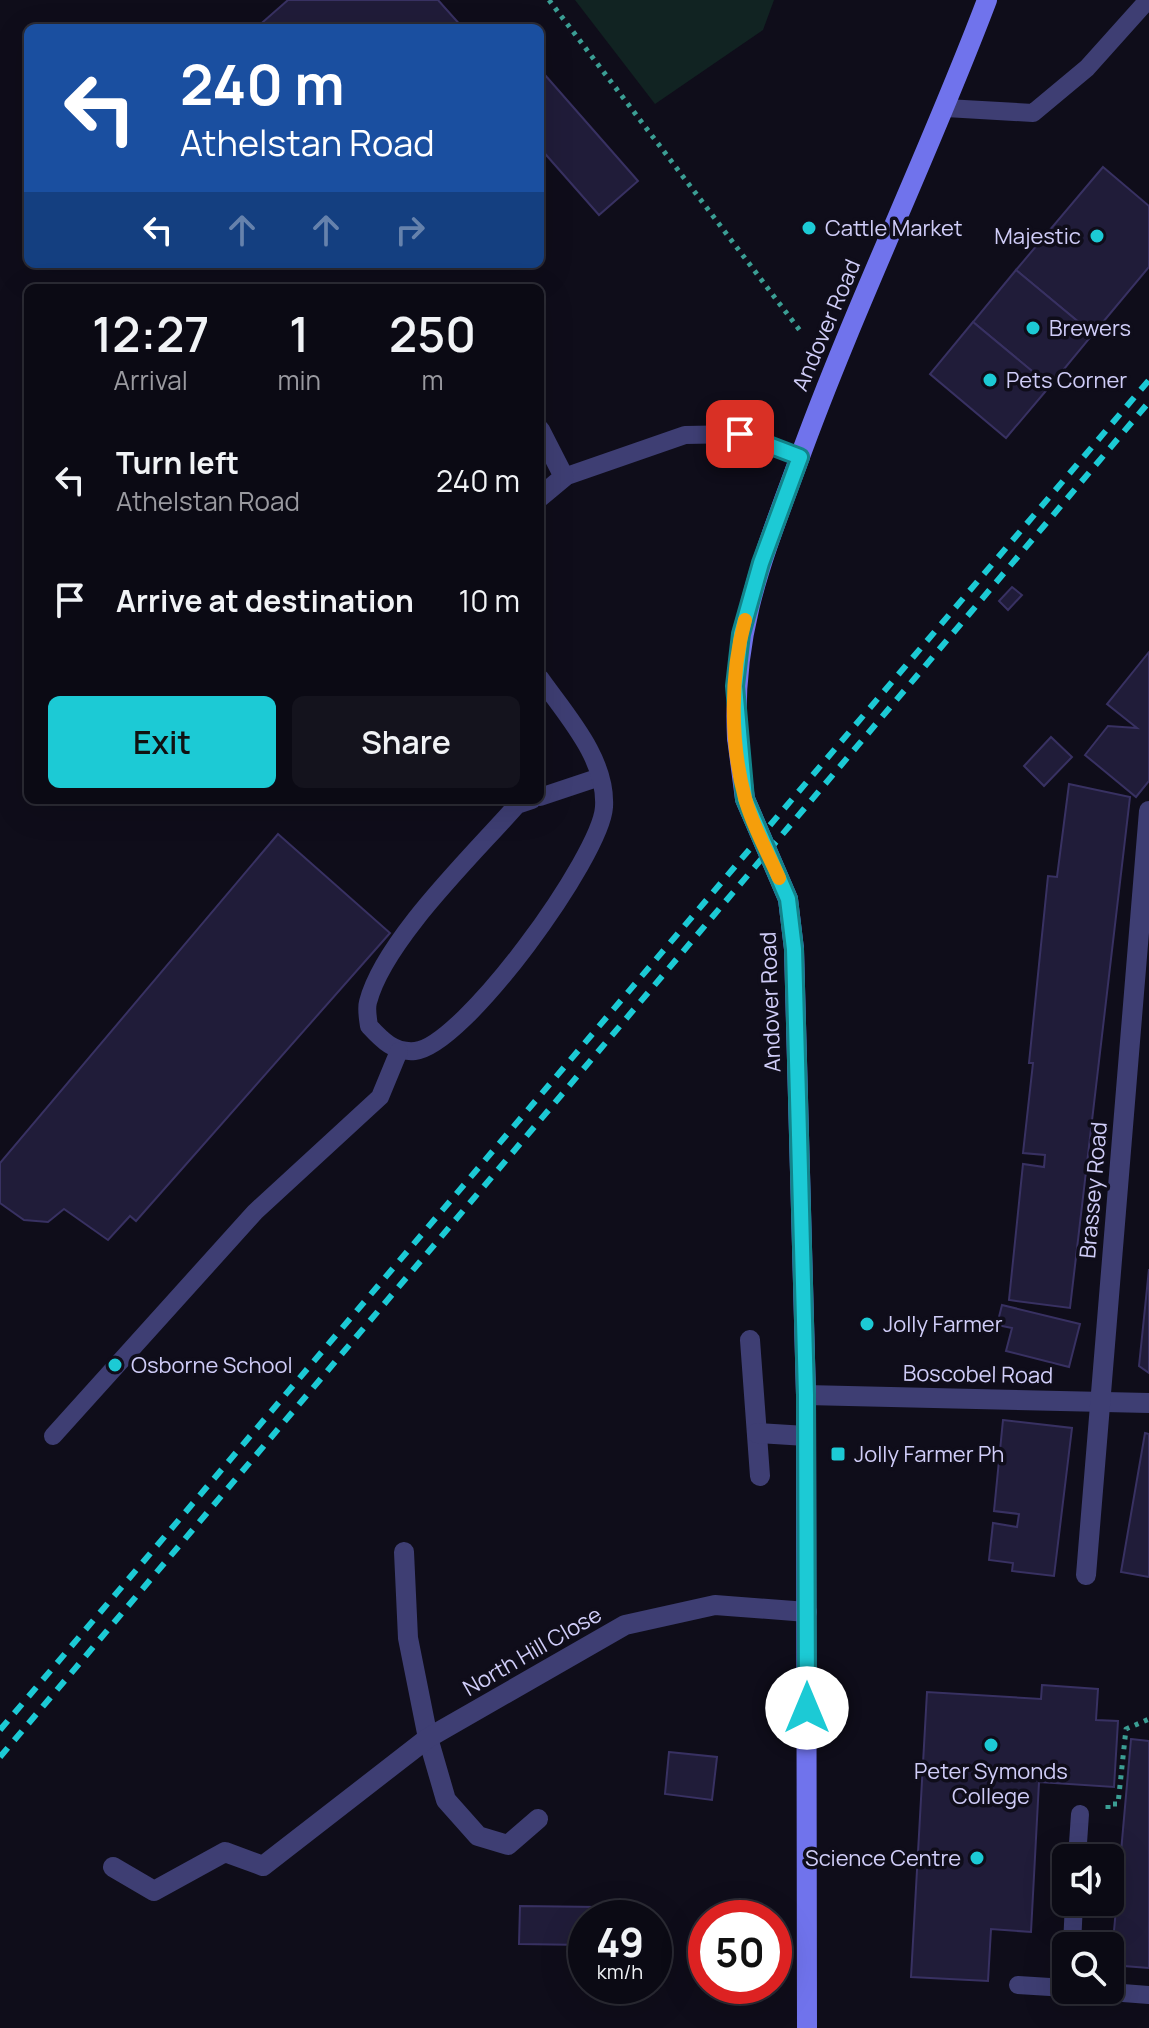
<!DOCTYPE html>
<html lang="en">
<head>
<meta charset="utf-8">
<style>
	body { margin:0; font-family:Manrope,sans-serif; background:#14131d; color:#f1f3f6; height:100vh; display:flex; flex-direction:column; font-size:30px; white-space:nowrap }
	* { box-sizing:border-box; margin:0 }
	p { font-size:26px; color:#9a9aa0 }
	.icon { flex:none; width:44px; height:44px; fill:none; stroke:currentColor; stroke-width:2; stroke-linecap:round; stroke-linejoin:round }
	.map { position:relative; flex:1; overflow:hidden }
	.side { position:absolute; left:24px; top:284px; width:520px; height:520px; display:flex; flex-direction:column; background:#0b0a14; border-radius:12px; box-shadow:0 8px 32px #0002,0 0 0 2px #2b2b34 }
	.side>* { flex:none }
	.banner { position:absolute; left:24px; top:24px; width:520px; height:244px; border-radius:12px; box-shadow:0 8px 32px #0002,0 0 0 2px #2b2b34; background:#1a4fa0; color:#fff; overflow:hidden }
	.buttons { position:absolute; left:1052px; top:1844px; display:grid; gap:16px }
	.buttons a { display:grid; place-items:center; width:72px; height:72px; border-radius:12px; background:#0b0a14; box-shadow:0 8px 32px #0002,0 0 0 2px #2b2b34; font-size:40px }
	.speed { position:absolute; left:568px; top:1900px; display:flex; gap:16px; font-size:40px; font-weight:700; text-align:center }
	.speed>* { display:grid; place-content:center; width:104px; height:104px; border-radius:50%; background:#0b0a14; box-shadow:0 8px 32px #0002,0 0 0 2px #2b2b34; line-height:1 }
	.speed small { font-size:20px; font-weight:400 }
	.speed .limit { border:12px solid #d22; background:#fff; color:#111 }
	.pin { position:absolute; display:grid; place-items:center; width:68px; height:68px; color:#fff; margin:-34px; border-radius:16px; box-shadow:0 4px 12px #0006 }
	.me { position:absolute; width:88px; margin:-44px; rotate:0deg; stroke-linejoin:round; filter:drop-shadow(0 0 6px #0008) }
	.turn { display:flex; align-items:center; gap:28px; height:168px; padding:0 24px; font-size:36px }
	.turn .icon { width:104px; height:104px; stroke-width:2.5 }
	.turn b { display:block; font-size:56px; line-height:68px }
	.lanes { display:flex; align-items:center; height:76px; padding:0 24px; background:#0003; justify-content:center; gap:40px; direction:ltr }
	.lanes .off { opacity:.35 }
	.eta { display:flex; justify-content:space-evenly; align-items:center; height:136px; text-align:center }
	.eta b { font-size:48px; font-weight:600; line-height:56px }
	.cta { display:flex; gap:16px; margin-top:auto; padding:16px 24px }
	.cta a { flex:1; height:92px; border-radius:12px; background:#1ccad5; color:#111; font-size:32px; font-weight:600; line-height:92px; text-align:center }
	.cta a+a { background:#14131d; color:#f1f3f6 }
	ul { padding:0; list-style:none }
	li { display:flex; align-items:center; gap:24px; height:120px; padding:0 24px }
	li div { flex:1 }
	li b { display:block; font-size:30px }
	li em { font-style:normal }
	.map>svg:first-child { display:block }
</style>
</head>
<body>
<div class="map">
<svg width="1149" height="2028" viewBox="0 0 1149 2028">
	<rect width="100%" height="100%" fill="#0f0d1a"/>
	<path fill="#112322" d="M575,0h199l-11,30 -108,74z"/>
	<g fill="#201c39" stroke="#383162" stroke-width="2">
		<path d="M288,0h150l25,28h-207z"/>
		<path d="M545,75l93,106 -39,34 -59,-67v-68z"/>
		<path d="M1103,167l46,39v61l-56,67 -77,-64z"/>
		<path d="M1016,270l77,64 -43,52 -77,-64z"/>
		<path d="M973,322l77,64 -44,52 -76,-64z"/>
		<path d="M1012,587l10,8 -14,15 -9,-9z"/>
		<path d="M1149,652v129l-13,16 -51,-42 23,-29 29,2 -30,-24z"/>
		<path d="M1051,737l21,20 -28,29 -20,-20z"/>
		<path d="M1069,784l61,13 -60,511 -61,-8 14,-136 21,3 1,-12 -22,-2 10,-90h-4l19,-187 9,1z"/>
		<path d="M278,834l112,99 -254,288 -6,-5 -22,24 -44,-31 -16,13 -24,-2 -24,-17v-40z"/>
		<path d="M1149,1269v104l-10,-7z"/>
		<path d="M1002,1305l78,19 -11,43 -63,-16 6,-23 -15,-3z"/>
		<path d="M1003,1420l69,8 -18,148 -42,-5 1,-8 -24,-3 4,-37 24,4 2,-13 -25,-3z"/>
		<path d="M1145,1433l4,1v143l-28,-5z"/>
		<path d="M1042,1685l56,4 -2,31 22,1 -4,66 -75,-5 -8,150 -40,-3 -3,52 -77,-4 16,-285 114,7z"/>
		<path d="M1131,1739l18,2v227l-38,-3z"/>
		<path d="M669,1752l48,5 -5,43 -47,-6z"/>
		<path d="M520,1906l79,1v11h-13v27l-67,-1z"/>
	</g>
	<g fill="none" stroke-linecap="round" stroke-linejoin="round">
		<g stroke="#3b9e94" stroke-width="5" stroke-dasharray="4 6" stroke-linecap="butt">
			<path d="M549,0l252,332"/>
			<path d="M1108,1809v-5h10l8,-75 23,-10"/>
		</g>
		<g stroke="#3e3e73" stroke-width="18">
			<path d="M946,108l87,5 54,-45 61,-68"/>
			<path d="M564,477l121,-42 55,-1 60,23"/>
			<path d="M540,797l60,-20"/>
			<path d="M532,800l-15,5c-43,49 -133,135 -149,197 -2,7 0,17 1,24 13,14 25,27 46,25 49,-5 186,-195 189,-244 3,-48 -38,-92 -64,-129"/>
			<path d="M53,1436l202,-224 125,-115 19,-46"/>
			<path d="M1077,1858l3,-44"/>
			<path d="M1072,1946l2,-44"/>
			<path d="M1018,1985l48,3"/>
			<path d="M1084,1990l65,5"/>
		</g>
		<g stroke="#3e3e73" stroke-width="20">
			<path d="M540,430l24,47 -24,20"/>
			<path d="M750,1340l10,136"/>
			<path d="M806,1395l343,8"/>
			<path d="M757,1433l49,3"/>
			<path d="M404,1552l4,86 20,100 18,62 32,36 30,9 30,-26"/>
			<path d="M1086,1575l63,-764"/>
			<path d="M113,1867l41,24 71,-39 38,14 165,-128 197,-113 90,-20 92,7"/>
		</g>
		<g stroke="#7073ec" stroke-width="20">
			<path d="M737,738c-5,-107 25,-178 61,-276 57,-157 130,-306 189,-462"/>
			<path d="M794,949l12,446 1,633"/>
		</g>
		<g stroke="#1ccad5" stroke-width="6" stroke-dasharray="12 10" stroke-linecap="butt">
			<path d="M0,1730l1149,-1350"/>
			<path d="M0,1757l1149,-1355"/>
		</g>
		<path stroke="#7073ec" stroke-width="20" d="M737,738l8,61 43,100 6,50"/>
	</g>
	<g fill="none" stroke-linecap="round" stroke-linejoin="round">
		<g stroke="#12838a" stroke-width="20">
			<path id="route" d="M740,434l60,23 -39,106 -20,71 -6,52 10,113 43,100 6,50 12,446 1,313"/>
		</g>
		<use href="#route" stroke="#1ccad5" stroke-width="14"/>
		<path stroke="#f59e0b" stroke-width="14" d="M745,620c-15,55 -15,123 0,178 7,27 23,55 34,80"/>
	</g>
	<g fill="#1ccad5" stroke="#0f0d1a" stroke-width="3">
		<circle cx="809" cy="228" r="8"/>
		<circle cx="1097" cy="236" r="8"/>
		<circle cx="1033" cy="328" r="8"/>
		<circle cx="990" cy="380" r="8"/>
		<circle cx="867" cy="1324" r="8"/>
		<circle cx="115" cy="1365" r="8"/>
		<rect x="830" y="1446" width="16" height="16" rx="4"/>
		<circle cx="991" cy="1745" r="8"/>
		<circle cx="977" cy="1858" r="8"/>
	</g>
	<g text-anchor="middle" stroke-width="7" stroke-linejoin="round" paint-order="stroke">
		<g font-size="22" fill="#d0cdf8" stroke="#0f0d1a" text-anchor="start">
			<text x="825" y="236">Cattle Market</text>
			<text x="1081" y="244" text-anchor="end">Majestic</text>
			<text x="1049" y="336">Brewers</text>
			<text x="1006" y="388">Pets Corner</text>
			<text x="883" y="1332">Jolly Farmer</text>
			<text x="131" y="1373">Osborne School</text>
			<text x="854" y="1462">Jolly Farmer Ph</text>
			<text x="991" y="1779" text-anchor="middle">Peter Symonds<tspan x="991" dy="25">College</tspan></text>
			<text x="961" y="1866" text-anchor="end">Science Centre</text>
		</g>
		<g font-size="22" fill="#d0cdf8" stroke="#0f0d1a">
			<text transform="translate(826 325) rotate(-67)" y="8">Andover Road</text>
			<text transform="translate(770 1002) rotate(-92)" y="8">Andover Road</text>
			<text transform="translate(1093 1190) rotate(-85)" y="8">Brassey Road</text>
			<text transform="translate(978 1374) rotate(1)" y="8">Boscobel Road</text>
			<text transform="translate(532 1651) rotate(-30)" y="8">North Hill Close</text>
		</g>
	</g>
</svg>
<div class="buttons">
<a><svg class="icon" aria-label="sound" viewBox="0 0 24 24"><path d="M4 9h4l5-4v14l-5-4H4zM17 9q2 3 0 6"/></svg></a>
<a><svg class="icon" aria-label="search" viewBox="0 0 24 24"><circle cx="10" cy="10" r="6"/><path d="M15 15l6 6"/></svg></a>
</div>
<div class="speed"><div>49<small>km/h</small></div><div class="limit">50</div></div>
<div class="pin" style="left:740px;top:434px;background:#d93025"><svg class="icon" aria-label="arrive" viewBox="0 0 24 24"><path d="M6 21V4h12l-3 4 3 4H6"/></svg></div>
<svg class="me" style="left:807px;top:1708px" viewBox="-20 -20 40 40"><circle r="19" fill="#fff"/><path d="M0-13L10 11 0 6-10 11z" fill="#1ccad5"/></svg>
<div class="banner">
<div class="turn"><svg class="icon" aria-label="left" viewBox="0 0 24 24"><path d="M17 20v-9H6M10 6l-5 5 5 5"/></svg><div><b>240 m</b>Athelstan Road</div></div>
<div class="lanes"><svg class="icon" aria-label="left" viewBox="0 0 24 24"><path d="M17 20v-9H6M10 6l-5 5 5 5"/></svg><svg class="icon off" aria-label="ahead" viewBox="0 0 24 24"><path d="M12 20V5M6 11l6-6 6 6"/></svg><svg class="icon off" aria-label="ahead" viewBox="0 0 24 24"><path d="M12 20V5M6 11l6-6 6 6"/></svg><svg class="icon off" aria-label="right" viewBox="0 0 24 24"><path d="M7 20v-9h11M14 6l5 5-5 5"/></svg></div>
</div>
<section class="side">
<div class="eta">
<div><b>12:27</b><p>Arrival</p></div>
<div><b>1</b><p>min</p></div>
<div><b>250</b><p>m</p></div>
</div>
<ul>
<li><svg class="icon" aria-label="left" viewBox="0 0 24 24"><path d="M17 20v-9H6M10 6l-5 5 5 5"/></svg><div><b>Turn left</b><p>Athelstan Road</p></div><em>240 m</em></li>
<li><svg class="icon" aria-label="arrive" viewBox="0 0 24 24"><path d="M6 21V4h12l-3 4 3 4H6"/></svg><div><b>Arrive at destination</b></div><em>10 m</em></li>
</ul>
<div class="cta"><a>Exit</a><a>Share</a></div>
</section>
</div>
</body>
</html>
